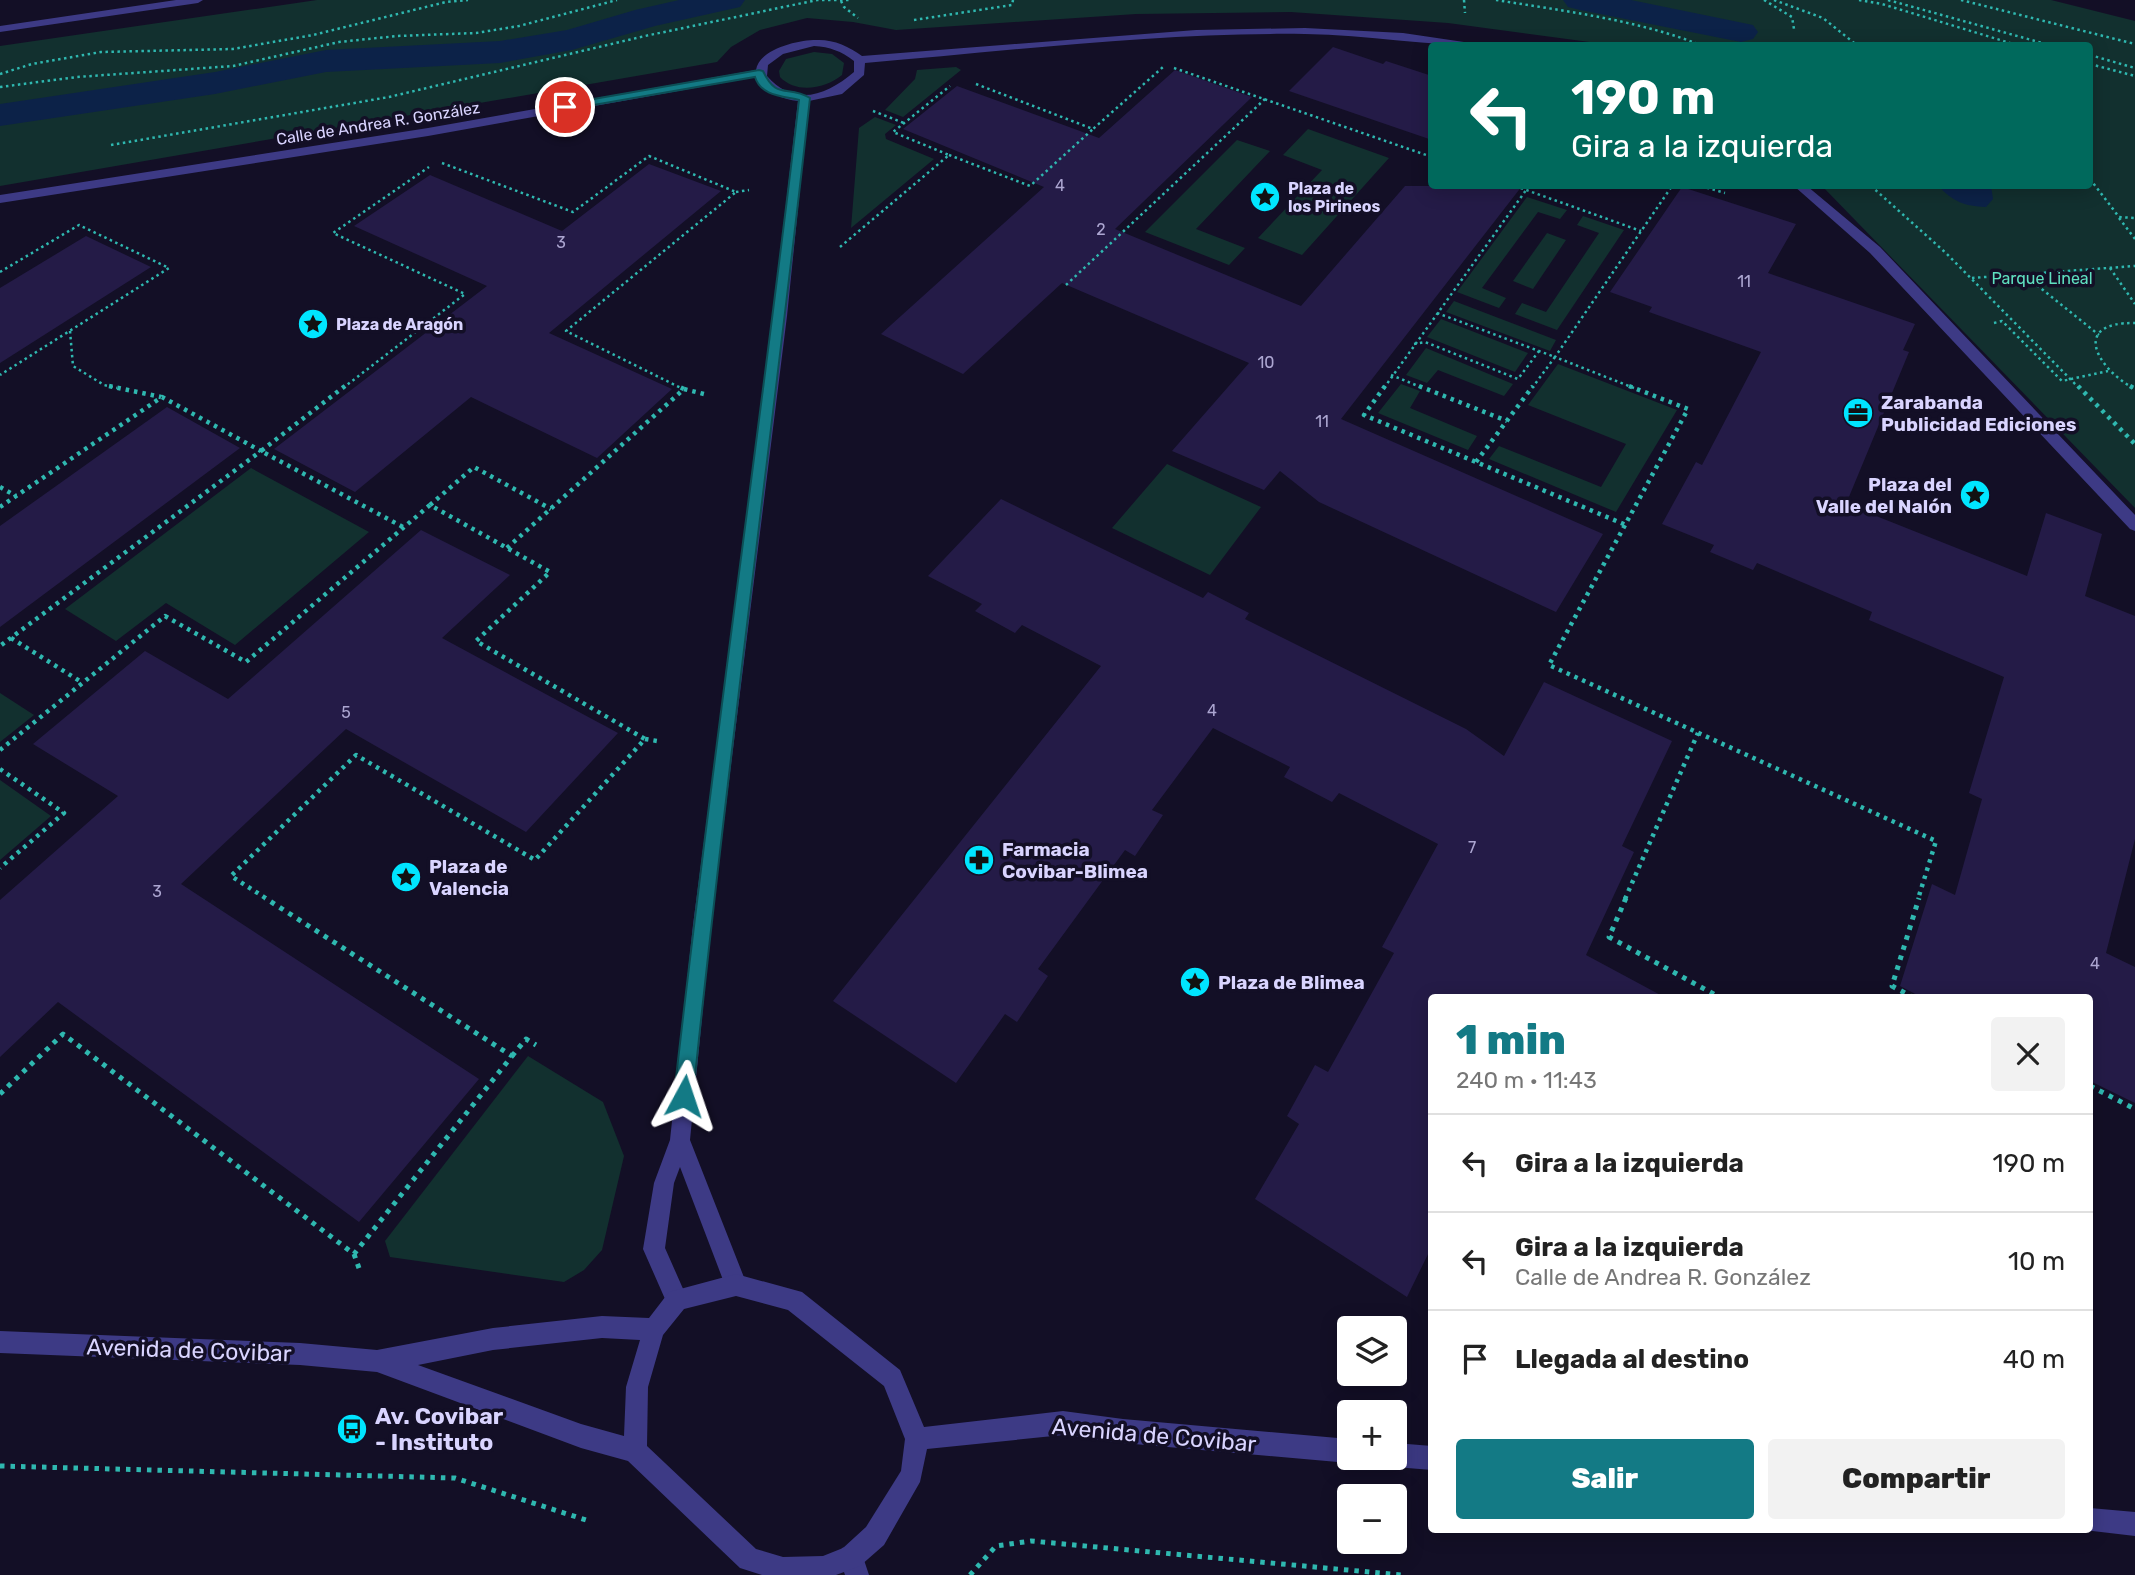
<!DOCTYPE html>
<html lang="es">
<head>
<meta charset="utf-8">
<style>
	body { margin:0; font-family:Rubik,sans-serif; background:#f2f2f2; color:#222; height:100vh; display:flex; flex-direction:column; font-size:26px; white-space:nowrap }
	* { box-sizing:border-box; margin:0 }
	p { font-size:23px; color:#767676 }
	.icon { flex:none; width:38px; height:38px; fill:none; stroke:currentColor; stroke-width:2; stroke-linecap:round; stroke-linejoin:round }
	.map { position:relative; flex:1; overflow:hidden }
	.drawer { position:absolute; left:1428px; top:994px; width:665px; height:539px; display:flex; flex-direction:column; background:#fff; border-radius:7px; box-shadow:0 4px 18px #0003 }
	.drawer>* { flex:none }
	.banner { position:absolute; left:1428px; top:42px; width:665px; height:147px; border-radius:7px; box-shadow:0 4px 18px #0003; background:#00695c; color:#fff; overflow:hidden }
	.fabs { position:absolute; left:1337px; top:1316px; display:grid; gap:14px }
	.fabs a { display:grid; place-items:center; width:70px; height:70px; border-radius:7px; background:#fff; box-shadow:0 4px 18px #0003; font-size:35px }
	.pin { position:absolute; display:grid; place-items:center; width:60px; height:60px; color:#fff; margin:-30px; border:4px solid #fff; border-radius:50%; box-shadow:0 2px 7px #0007 }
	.me { position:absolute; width:77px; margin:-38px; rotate:5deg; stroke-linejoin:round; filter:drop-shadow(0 0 5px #0008) }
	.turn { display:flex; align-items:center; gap:24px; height:147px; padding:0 28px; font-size:32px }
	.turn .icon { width:91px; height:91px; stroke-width:2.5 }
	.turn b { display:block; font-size:49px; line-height:60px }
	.round { display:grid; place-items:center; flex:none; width:74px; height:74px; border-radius:7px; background:#f2f2f2 }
	.summary { display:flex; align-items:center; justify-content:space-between; height:119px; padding:0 28px }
	h1 { font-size:42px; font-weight:800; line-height:52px; color:#137a85 }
	.primary-button { display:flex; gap:14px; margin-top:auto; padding:14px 28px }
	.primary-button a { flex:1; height:80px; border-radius:7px; background:#137a85; color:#fff; font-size:28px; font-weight:800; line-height:80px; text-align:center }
	.primary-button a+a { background:#f2f2f2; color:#222 }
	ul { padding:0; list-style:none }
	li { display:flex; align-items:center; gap:21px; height:98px; padding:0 28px; border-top:2px solid #e0e0e0 }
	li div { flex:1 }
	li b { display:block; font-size:26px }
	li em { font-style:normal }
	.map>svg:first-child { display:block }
</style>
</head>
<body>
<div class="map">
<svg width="2135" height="1575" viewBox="0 0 2135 1575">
	<rect width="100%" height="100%" fill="#130f26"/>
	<g fill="#12302f">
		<path d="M317,0h1734l84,21v487l-313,-322h268v-140l-478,-1 -164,-22 -157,-11 -155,2 -240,16 -43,-8 -46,-4 -47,12 -29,17 -14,15 -717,124v-140z"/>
		<path d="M814,52l18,2 12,9 -2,12c-17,14 -46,19 -62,2l-1,-6 7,-12z"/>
		<path d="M956,67l5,3 -58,47 -18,-7 30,-31 2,-9z"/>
		<path d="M875,117l21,8 -11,9 1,5 48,20 -83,69 8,-100z"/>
		<path d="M1308,129l81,29 -87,97 -44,-17 64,-68 -39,-15z"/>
		<path d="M1237,140l33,11 -74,78 49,19 -16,17 -84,-33z"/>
		<path d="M1527,197l40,13 -7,9 -22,-7 -56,76 24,10 -7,10 -42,-16z"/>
		<path d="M1583,216l41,14 -67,100 -42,-16 7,-11 24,9 53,-79 -22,-8z"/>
		<path d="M1547,233l19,7 -33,49 -20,-8z"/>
		<path d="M1454,301l102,39 -6,11 -104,-39z"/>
		<path d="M1441,319l87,34 -13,19 -88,-35z"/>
		<path d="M1426,348l87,36 -9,12 -66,-26 -11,13 -21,-8z"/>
		<path d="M1558,364l119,46 -61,102 -127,-53 10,-13 102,41 25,-43 -98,-39z"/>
		<path d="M1401,384l19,7 -10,17 67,28 -9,14 -90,-37z"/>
		<path d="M1167,464l94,43 -51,68 -98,-47z"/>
		<path d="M251,468l118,64 -134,113 -69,-42 -50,38 -51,-32z"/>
		<path d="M0,693l34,22 -34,27z"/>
		<path d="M0,780l51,36 -51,44z"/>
		<path d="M528,1056l75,46 21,54 -22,94 -18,20 -20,12 -174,-25 -5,-16z"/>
	</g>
	<path fill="#0c2248" d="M1938,186h53l2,13 -7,8c-22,-1 -32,-5 -48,-21z"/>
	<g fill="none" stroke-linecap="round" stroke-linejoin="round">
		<g fill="#0c2248" fill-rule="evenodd">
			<path d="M679,0h66l-5,7 -85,19 -83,24 -72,13 -174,9 -111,22 -215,32v-22l215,-32 111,-22 174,-9 67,-11 68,-20z"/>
			<path d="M1563,0h68l122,25 5,7 -5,7 -12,3 -161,-32 -12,-3z"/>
		</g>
	</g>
	<g fill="#241b47">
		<path d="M1333,47l50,17 3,-3 46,15v64l-143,-49z"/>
		<path d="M1175,70l77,27 -137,132 186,77 104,-120h117l-181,233 262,115 -47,78 -237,-110 -39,-31 -16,19 -92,-39 77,-88 -187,-80 -99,91 -82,-40 163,-147 -141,-58 54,-43 142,52z"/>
		<path d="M649,164l72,27 -172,142 123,56 -75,69 -126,-61 -116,95 -81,-43 213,-163 -133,-60 76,-51 132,56z"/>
		<path d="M1682,187l114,37 -28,49 147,51 -12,26 6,2 -63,152 181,72 19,-63 56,21 -17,62 50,20v223l-29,114 29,14v136l-45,-22v-83h-167l-23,-12 32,-102 23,11 27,-96 -13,-6 35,-116 -135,-57 3,-8 -115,-49 -4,7 -43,-18 4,-7 -52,-21 34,-62 6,3 59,-113 -112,-40 3,-5 -42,-15z"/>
		<path d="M86,236l65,31 -151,96v-75z"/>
		<path d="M167,407l73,41 -240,179v-101z"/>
		<path d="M1001,499l202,99 5,-6 41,21 -4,6 221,110 38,27 40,-74 128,59 -50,105 12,6 -48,103 80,43h-234v248l-25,51 -152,-98 44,-75 -12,-8 28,-51 13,7 66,-119 -12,-6 56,-103 -99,-51 -7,9 -48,-25 6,-10 -77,-39 -61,82 11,5 -28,41 -10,-6 -87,119 10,7 -31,46 -12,-8 -49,69 -123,-82 268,-335 -79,-41 -7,8 -40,-22 7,-7 -54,-28z"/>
		<path d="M421,530l89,45 -68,63 176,95 -92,99 -180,-103 -165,155 298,195 -120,143 -301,-220 -58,55v-157l118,-104 -85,-52 112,-93 83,48z"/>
	</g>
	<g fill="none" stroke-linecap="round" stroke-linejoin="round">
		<g stroke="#2fb8b0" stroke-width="2.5" stroke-dasharray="2.5 3.5" stroke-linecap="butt">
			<path d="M1464,0l1,13"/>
			<path d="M1496,0c68,11 143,20 207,46"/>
			<path d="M1764,0l28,17 2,12"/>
			<path d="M1774,0l49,18 35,28"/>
			<path d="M1859,0l23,4 138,42"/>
			<path d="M1888,0l165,46"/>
			<path d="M1961,0l174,44"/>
			<path d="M841,1l3,6 14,11"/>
			<path d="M914,20l98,-15 1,-5"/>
			<path d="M2090,55l45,13"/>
			<path d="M2090,64l45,12"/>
			<path d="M1174,68l258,89"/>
			<path d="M0,74l32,-10 69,-12 132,-3 80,-14 133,-33 22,-2"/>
			<path d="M976,84l117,45 70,-62"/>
			<path d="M0,87l77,-10 156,-11 106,-24 58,-6 79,-3 43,-7 98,-26"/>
			<path d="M873,111l31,12"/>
			<path d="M111,145l278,-48 256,-61 172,-36h34"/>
			<path d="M949,155l81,31 63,-57"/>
			<path d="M442,163l131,49 76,-56 87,36 -170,139 115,57"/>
			<path d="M2090,179l29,38 16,1"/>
			<path d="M1515,186l126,45"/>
			<path d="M1701,186l24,7"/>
			<path d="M1871,186l76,68 132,134"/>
			<path d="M736,192l13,-2"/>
			<path d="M2119,218l16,21"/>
			<path d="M840,247l109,-92 -56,-23 57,-46"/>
			<path d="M2110,268l25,36"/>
			<path d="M0,272l79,-47 90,43 -169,107"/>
			<path d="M2023,274l76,61"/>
			<path d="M1972,278l163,-12"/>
			<path d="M1066,285l199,-186"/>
			<path d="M1437,313l118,44 -23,31"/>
			<path d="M1994,323l8,-2 60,60 46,-10"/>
			<path d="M70,331l3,35 31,19 13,3"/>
			<path d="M1414,344l11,-2 93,37 21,-28"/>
			<path d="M1391,375l32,13"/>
			<path d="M343,388l122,-94 -132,-61 96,-66"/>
			<path d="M1384,388l145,-202"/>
			<path d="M1634,388l-79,-31 117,-171"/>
			<path d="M2133,388c-37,-21 -62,-66 2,-65"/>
		</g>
		<g stroke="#2fb8b0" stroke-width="4.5" stroke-dasharray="3.5 5" stroke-linecap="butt">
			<path d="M109,386l52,11"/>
			<path d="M345,386l-84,65 142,76"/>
			<path d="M1385,386l-21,29 262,110"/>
			<path d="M1419,386l88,35"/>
			<path d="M1629,386l59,23 -139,256 387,176 -18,58"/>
			<path d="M2078,386l57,58"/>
			<path d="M2130,386l5,3"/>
			<path d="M684,389l24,6"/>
			<path d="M1476,462l57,-76"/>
			<path d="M0,487l16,9"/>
			<path d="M430,505l44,-38 77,42"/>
			<path d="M0,507l162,-110 99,54 -261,195"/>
			<path d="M507,548l177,-159 -6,-3"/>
			<path d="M11,638l72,45"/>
			<path d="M645,739l12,2"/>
			<path d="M0,750l165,-134 81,46 184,-157 120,67 -74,69 169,98 -110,121 -179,-105 -125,121 36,23"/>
			<path d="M0,769l64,44 -64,55"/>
			<path d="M1625,899l73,-166"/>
		</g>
		<g stroke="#2fb8b0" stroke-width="5" stroke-dasharray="4.5 6" stroke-linecap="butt">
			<path d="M1626,898l-17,39 112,61"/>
			<path d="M1914,998l-22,-12 27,-88"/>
			<path d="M512,1056l14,-17 10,6"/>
			<path d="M2090,1086l45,23"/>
			<path d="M0,1094l63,-60 291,220 158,-198 -247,-158"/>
			<path d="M354,1254l6,17"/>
			<path d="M0,1466l455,12 131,42"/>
			<path d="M970,1575l26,-29 35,-5 371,34"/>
		</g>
		<g fill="#3d3a85" fill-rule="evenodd">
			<path d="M176,0h27l-5,3 -198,29v-6z"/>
			<path d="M1305,28l98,5 88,13c-62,0 -123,-11 -186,-12 -146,-2 -294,17 -440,29l-1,12 -22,19 -33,7 -22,215 -76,609 -21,215 57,145 -3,8 -8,3 -8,-3 -48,-126 -6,16 -9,65 23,52 -3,8 -8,3 -8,-3 -26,-59 11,-66 16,-43 23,-215 80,-609 25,-215c-19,-2 -31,-10 -42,-24l-328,59 -428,67v-8l428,-67 328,-58c3,-21 42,-30 60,-30 16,-1 33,6 46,16l334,-26zM814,46c16,1 27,5 40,15v11c-27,23 -59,36 -87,4l1,-11 15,-11z"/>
			<path d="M1794,186h13l73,61 255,268v16l-5,-2 -260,-276z"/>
			<path d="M851,1545l9,3 9,27h-24l-6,-18 3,-9z"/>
		</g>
		<g fill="#3d3a85" fill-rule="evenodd">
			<path d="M736,1274l66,18 98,78 24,57 139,-16 60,8 226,20v19h9l-9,5 -226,-20 -60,-8 -136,14 -7,33 -36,63 -24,21 -24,9h-74l-22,-7 -112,-107 -47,-13 -204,-76 -77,-7 -300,-12v-22l300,12 77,7 116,-22 109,-12 47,2 20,-26zM736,1296l52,14 96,76 21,53 -4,32 -35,56 -23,21 -20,8 -40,1 -27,-8 -109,-103 1,-59 15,-52 21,-26zM602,1338l38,2 -14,47 -2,49 -43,-12 -163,-59 75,-15z"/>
			<path d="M1395,1443l37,3v24l-37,-3 -8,-4 -3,-5h11z"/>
			<path d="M2090,1508l45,4v24l-51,-6h6z"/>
		</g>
	</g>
	<path fill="#137a85" stroke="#0c4f56" stroke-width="2" d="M759,70l4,1c14,30 25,13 47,27 -37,333 -83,665 -117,998l-3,6 -6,3 -7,-3 -3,-6c37,-333 86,-664 125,-996 -17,-4 -38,-4 -44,-23l-190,33 -5,-3 5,-3z"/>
	<defs>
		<g id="sight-disc" transform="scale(1.575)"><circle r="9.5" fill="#00e5ff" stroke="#130f26"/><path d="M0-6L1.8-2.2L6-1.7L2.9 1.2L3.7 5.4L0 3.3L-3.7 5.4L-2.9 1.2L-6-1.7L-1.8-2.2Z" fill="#111"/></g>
		<g id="office-disc" transform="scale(1.575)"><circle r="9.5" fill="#00e5ff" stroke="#130f26"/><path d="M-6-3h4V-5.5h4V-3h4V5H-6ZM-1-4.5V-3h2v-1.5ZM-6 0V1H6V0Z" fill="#111"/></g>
		<g id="pharmacy-disc" transform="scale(1.575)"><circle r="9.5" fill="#00e5ff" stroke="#130f26"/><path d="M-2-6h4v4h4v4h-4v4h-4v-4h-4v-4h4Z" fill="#111"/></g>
		<g id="bus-disc" transform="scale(1.575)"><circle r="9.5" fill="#00e5ff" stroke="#130f26"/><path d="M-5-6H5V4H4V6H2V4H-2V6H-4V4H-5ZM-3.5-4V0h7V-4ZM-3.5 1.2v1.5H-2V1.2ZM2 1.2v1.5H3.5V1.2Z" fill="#111"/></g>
	</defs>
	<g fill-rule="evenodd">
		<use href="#sight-disc" x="1265" y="197"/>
		<use href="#sight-disc" x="313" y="324"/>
		<use href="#office-disc" x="1858" y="413"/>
		<use href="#sight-disc" x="1975" y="495"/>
		<use href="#pharmacy-disc" x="979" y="860"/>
		<use href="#sight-disc" x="406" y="877"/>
		<use href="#sight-disc" x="1195" y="982"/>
		<use href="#bus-disc" x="352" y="1429"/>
	</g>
	<g text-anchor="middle" stroke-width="7" stroke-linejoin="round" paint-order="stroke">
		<g font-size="16" fill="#d9d4ff" stroke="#130f26">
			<text transform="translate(378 123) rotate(-9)" y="6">Calle de Andrea R. González</text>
		</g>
		<g font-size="16" fill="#aca6d1">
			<text x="1060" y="191">4</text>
			<text x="1101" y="235">2</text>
			<text x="561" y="248">3</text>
			<text x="1744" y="287">11</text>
			<text x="1266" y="368">10</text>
			<text x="1322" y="427">11</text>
			<text x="1212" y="716">4</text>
			<text x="346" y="718">5</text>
			<text x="1472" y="853">7</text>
			<text x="157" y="897">3</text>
			<text x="2095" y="969">4</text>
		</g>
		<g font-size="16" font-weight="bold" fill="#d9d4ff" stroke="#130f26" text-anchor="start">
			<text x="1288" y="194">Plaza de<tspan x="1288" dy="18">los Pirineos</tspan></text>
			<text x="336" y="330">Plaza de Aragón</text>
		</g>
		<g font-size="16" fill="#5fe0c0" stroke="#130f26">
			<text x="2042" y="284">Parque Lineal</text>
		</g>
		<g font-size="19" font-weight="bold" fill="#d9d4ff" stroke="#130f26" text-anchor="start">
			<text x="1881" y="409">Zarabanda<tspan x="1881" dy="22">Publicidad Ediciones</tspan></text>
			<text x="1952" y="491" text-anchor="end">Plaza del<tspan x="1952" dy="22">Valle del Nalón</tspan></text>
			<text x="1002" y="856">Farmacia<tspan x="1002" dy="22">Covibar-Blimea</tspan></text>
			<text x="429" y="873">Plaza de<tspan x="429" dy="22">Valencia</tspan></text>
			<text x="1218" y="989">Plaza de Blimea</text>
		</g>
		<g font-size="23" fill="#d9d4ff" stroke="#130f26">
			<text transform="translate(189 1350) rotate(2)" y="8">Avenida de Covibar</text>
			<text transform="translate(1154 1435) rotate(5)" y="8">Avenida de Covibar</text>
		</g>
		<g font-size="23" font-weight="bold" fill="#d9d4ff" stroke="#130f26" text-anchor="start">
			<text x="375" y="1424">Av. Covibar<tspan x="375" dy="26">- Instituto</tspan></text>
		</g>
	</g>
</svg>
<div class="fabs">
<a><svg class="icon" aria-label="layers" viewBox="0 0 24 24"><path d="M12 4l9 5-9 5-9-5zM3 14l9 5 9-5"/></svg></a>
<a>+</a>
<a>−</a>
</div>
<div class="pin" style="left:565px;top:107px;background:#d93025"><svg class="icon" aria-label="arrive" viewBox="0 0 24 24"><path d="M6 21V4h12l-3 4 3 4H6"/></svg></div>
<svg class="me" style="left:684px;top:1096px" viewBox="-20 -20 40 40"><path d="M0-17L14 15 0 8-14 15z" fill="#137a85" stroke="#fff" stroke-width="4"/></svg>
<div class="banner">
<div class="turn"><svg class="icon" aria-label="left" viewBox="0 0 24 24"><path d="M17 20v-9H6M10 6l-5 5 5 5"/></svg><div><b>190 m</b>Gira a la izquierda</div></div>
</div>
<section class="drawer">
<div class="summary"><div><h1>1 min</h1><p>240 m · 11:43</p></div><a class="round"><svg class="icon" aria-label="close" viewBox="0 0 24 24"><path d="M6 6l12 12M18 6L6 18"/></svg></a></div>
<ul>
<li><svg class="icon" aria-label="left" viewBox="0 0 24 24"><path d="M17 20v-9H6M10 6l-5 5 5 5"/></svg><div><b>Gira a la izquierda</b></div><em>190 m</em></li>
<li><svg class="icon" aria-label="left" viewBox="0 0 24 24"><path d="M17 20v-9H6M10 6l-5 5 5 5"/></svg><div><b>Gira a la izquierda</b><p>Calle de Andrea R. González</p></div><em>10 m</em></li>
<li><svg class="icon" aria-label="arrive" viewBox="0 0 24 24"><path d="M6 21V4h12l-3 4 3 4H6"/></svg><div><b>Llegada al destino</b></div><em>40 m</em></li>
</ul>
<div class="primary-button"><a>Salir</a><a>Compartir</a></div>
</section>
</div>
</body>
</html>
